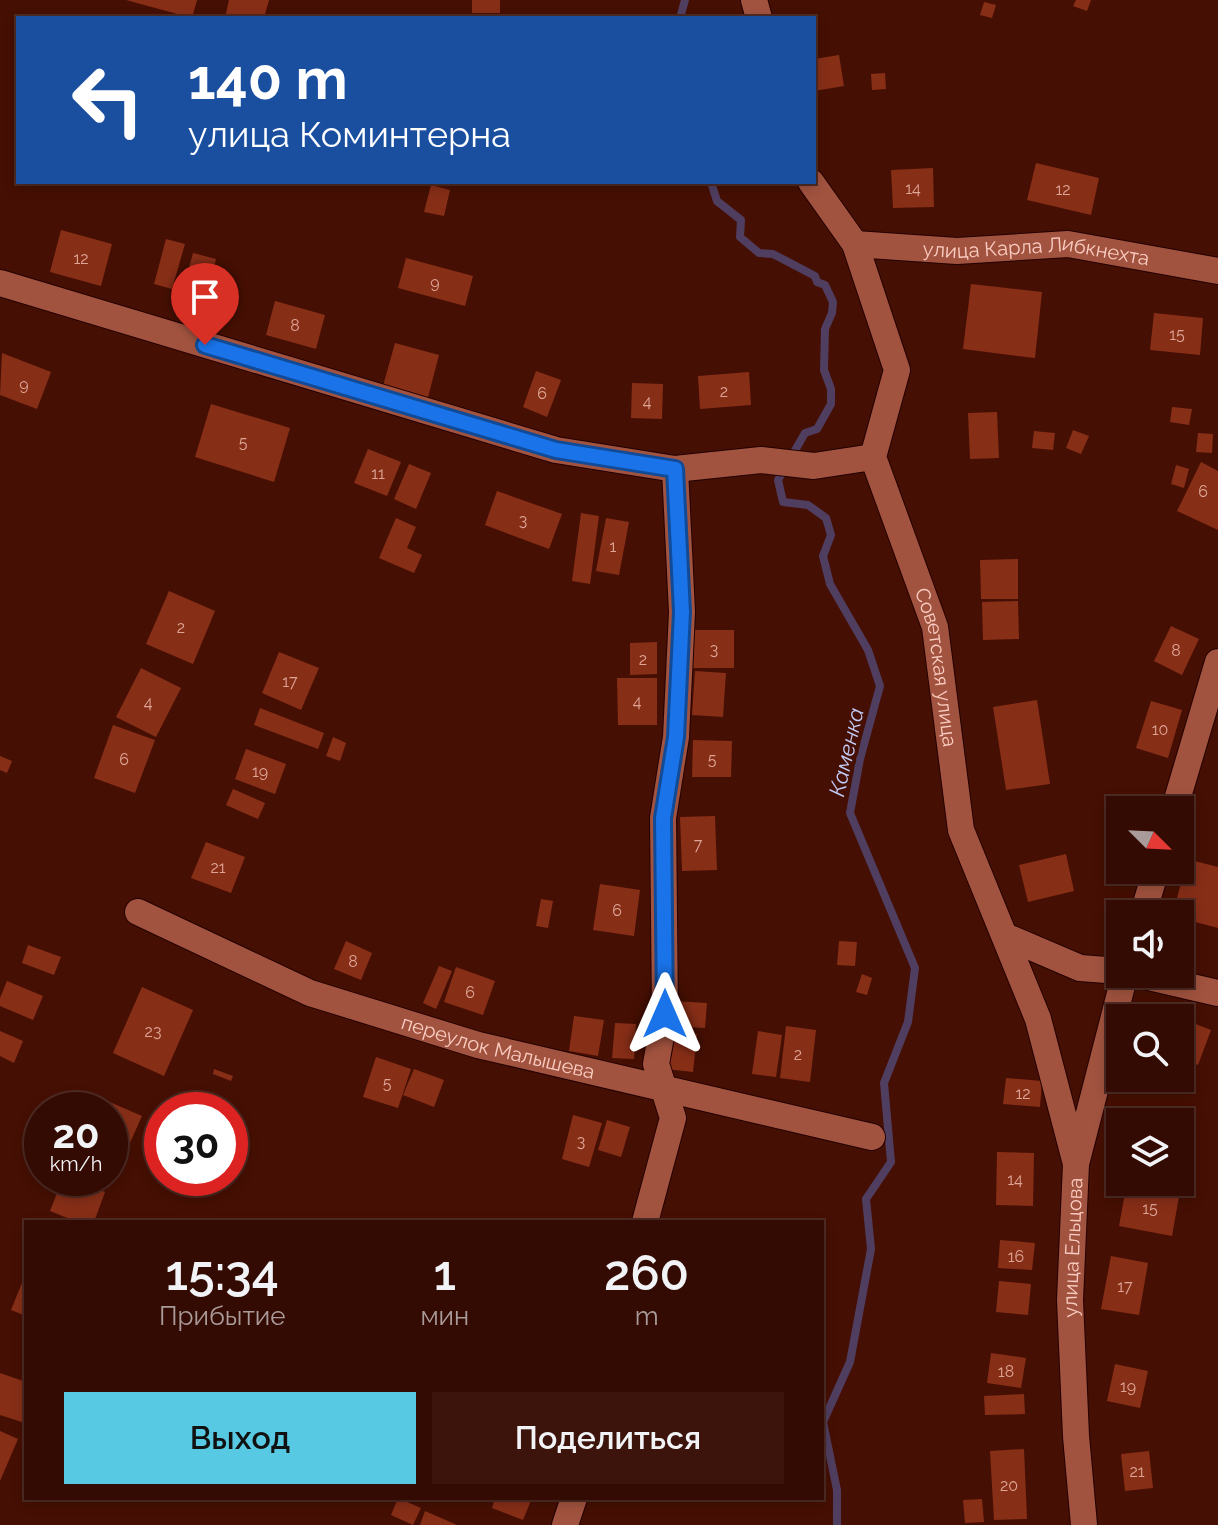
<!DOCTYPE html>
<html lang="ru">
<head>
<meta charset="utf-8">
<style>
	body { margin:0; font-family:Raleway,sans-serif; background:#3c140c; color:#f1f3f6; height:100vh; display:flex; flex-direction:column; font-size:30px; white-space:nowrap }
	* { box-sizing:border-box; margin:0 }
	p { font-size:26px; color:#a99b99 }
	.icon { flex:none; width:44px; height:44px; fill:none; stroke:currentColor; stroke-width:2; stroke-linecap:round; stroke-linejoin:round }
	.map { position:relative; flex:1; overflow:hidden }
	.drawer { position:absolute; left:24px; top:1220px; width:800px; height:280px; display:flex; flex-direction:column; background:#340b02; border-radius:0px; box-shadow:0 4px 12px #0003,0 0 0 2px #4e2b24 }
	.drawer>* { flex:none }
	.guide { position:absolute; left:16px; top:16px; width:800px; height:168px; border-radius:0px; box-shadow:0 4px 12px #0003,0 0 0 2px #4e2b24; background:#1a4fa0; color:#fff; overflow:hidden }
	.needle { width:52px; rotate:114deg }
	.buttons { position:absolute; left:1106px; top:796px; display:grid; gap:16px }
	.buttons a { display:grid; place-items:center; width:88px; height:88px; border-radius:0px; background:#340b02; box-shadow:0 4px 12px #0003,0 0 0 2px #4e2b24; font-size:40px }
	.speed { position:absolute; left:24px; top:1092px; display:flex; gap:16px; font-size:40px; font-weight:700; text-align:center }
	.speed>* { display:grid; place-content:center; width:104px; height:104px; border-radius:50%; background:#340b02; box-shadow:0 4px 12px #0003,0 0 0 2px #4e2b24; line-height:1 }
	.speed small { font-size:20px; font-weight:400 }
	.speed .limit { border:12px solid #d22; background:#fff; color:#111 }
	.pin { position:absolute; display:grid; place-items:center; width:68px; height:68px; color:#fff; margin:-82px -34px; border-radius:50% 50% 50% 0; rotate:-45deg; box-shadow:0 0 8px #0007 }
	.pin .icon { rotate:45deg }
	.me { position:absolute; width:88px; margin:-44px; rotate:0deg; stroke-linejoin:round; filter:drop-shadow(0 0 6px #0008) }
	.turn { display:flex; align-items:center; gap:28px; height:168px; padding:0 40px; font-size:36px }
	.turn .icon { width:104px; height:104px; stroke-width:2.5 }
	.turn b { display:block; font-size:56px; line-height:68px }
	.eta { display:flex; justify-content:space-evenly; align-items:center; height:136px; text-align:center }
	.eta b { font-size:48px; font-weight:600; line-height:56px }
	.cta { display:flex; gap:16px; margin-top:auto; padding:16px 40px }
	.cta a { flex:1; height:92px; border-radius:0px; background:#57c9e2; color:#111; font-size:32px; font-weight:600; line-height:92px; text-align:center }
	.cta a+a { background:#3c140c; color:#f1f3f6 }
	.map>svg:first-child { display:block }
</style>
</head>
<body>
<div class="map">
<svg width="1218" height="1525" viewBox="0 0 1218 1525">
	<rect width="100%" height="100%" fill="#460f03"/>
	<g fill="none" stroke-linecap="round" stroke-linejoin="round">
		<g stroke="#503e60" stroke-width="8">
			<path d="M680,18l5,-18"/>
			<path d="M711,182l6,19 24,19 -1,17 19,16 14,1 42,22 2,6 8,3 8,17 -1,11 -7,16 -1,41 7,19v15l-14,25 -12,4 -27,47 5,22 25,3 18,13 5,17 -8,21 7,28 38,66 12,36 -20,73 -10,54 65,155 -7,54 -24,61 7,79 -25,37 5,50 -21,113 -27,60 14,68v35"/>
		</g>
	</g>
	<g fill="#872e17">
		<path d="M126,0h71l-5,18z"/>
		<path d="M229,0h40l-5,18h-39z"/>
		<rect x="472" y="0" width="28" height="13"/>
		<path d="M1076,0h15l-4,11 -14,-5z"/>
		<path d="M984,2l12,3 -4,13 -12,-3z"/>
		<path d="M839,55l5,31 -30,5v-32z"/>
		<path d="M885,73l1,16 -14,1 -1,-16z"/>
		<path d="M1036,163l63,15 -8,37 -64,-15z"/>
		<path d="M933,168l1,39 -41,1 -2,-38z"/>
		<path d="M431,185l19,5 -6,26 -20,-4z"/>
		<path d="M61,230l51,14 -11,42 -51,-14z"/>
		<path d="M166,239l19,5 -13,45 -18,-5z"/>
		<path d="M193,253l23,6 -10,41 -24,-7z"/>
		<path d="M406,258l67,18 -8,30 -67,-18z"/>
		<path d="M971,284l71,8 -7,66 -72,-9z"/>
		<path d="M275,301l50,14 -9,34 -50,-14z"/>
		<path d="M1154,313l49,5 -3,37 -50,-5z"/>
		<path d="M395,343l44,12 -13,50 -45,-12z"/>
		<path d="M2,353l49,19 -14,37 -37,-14z"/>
		<path d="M536,371l25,9 -14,37 -24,-10z"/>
		<path d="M749,372l2,33 -51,4 -2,-33z"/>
		<path d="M632,383l31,1 -1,35 -31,-1z"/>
		<path d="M211,404l79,24 -16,54 -79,-25z"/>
		<path d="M1172,407l20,2 -3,16 -19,-3z"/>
		<path d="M997,412l2,46 -29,1 -2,-46z"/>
		<path d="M1073,430l16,6 -8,18 -15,-6z"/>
		<path d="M1034,431l21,2 -2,17 -21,-2z"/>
		<path d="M1198,433l15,1 -1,19 -16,-1z"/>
		<path d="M368,449l33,13 -14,34 -33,-13z"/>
		<path d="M1201,462l17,9v59l-41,-19z"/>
		<path d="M409,464l22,9 -15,36 -22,-10z"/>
		<path d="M1176,465l13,4 -5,19 -13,-4z"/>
		<path d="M497,491l65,23 -13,35 -64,-24z"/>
		<path d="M581,513l18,3 -9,68 -18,-3z"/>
		<path d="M396,518l20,9 -9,21 15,7 -8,18 -35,-15z"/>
		<path d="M606,518l23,4 -10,53 -23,-4z"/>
		<path d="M1018,559v40h-37l-1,-39z"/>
		<path d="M169,591l46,20 -22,53 -47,-20z"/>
		<path d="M1018,601l1,38 -36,1 -1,-38z"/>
		<path d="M1171,626l28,13 -17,36 -28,-14z"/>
		<rect x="693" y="630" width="41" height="38"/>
		<path d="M657,642v32l-27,1v-32z"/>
		<path d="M279,652l40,16 -18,42 -39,-17z"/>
		<path d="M141,668l40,20 -25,49 -40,-20z"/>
		<path d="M695,671l31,2 -3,44 -31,-2z"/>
		<path d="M617,678h40v47h-39z"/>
		<path d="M1037,700l13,84 -44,6 -13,-83z"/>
		<path d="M1151,701l31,9 -14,48 -32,-10z"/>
		<path d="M260,708l64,25 -6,16 -64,-24z"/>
		<path d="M113,725l42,15 -20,53 -41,-15z"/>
		<path d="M333,737l13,6 -6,18 -14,-5z"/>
		<path d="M693,740l39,1 -1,36h-39z"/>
		<path d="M246,749l40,15 -11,30 -40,-15z"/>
		<path d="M0,756l12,5 -5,12 -7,-3z"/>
		<path d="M233,789l32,14 -7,16 -32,-14z"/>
		<path d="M715,816l2,54 -35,1 -2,-54z"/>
		<path d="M206,842l39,15 -14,36 -40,-15z"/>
		<path d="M1066,854l8,37 -46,11 -9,-37z"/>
		<path d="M1187,859l31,8v61l-38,-10v-4h-7z"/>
		<path d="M600,884l40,6 -6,46 -41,-6z"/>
		<path d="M541,899l12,2 -5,27 -12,-2z"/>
		<path d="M346,941l26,12 -11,27 -27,-11z"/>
		<path d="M839,941l18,1 -2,24 -18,-1z"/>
		<path d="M28,945l33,12 -7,18 -32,-12z"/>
		<path d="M439,966l13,5 -16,38 -13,-6z"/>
		<path d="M456,967l39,14 -12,34 -39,-13z"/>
		<path d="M862,974l10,4 -5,17 -11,-3z"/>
		<path d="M7,981l36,15 -10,24 -33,-14v-8z"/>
		<path d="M142,987l51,23 -29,66 -51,-23z"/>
		<path d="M674,1001l33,2 -2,25 -33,-2z"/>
		<path d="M574,1016l30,4 -6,36 -29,-5z"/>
		<path d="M1180,1018l31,12 -13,35 -18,-7z"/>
		<path d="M615,1023l21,1 -2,35 -22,-1z"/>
		<path d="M786,1026l30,4 -6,52 -30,-4z"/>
		<path d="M670,1030l27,4 -4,38 -27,-3z"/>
		<path d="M0,1031l23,10 -9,22 -14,-7z"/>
		<path d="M758,1031l24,4 -6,42 -24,-3z"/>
		<path d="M376,1057l35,12 -13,39 -35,-11z"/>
		<path d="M214,1069l19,7 -2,5 -18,-7z"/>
		<path d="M414,1069l30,11 -10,27 -31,-12z"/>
		<path d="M1006,1078l36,3 -2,26 -37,-3z"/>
		<path d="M98,1097l44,19 -22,49 -10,-4v-51h-18z"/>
		<path d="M573,1115l29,8 -13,44 -27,-8z"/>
		<path d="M607,1120l23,7 -9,30 -23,-7z"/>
		<path d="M997,1152l37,1 -1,53 -37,-1z"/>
		<path d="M63,1178h7l35,14 -11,30h-17l-27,-11z"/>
		<path d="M1127,1182l53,9 -8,45 -53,-10z"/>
		<path d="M1000,1240l35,3 -3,27 -34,-2z"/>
		<path d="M1111,1256l37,7 -9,52 -38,-6z"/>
		<path d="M26,1273v43l-15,-6z"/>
		<path d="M999,1281l32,3 -3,31 -32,-3z"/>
		<path d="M991,1353l35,5 -5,30 -34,-5z"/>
		<path d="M1115,1364l33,7 -8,37 -33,-7z"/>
		<path d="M0,1373l26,9 -1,41 -25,-8z"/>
		<path d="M1024,1394l1,20 -40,1 -1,-19z"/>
		<path d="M0,1431l18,8 -18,42z"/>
		<path d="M1024,1449l3,70 -33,1 -4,-69z"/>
		<path d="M1149,1451l4,37 -28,3 -4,-37z"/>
		<path d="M398,1498l23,10 -8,17 -22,-10z"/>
		<path d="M495,1498h37l-9,22 -31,-12z"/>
		<path d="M982,1499l2,23 -19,1 -2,-23z"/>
		<path d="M425,1511l32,14h-37z"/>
	</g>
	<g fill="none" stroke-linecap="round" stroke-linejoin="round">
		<g stroke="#230100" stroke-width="28">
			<g id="minor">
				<path d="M754,0l5,18"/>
				<path id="s1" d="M811,182l44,62 42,126 -24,87 62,170 26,203 77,189 38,145"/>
				<path id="s2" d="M855,244l102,7 111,-7 150,27"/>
				<path d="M0,283l556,167 119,19 86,-9 53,6 59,-9"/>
				<path d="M1174,810l44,-148"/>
				<path id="s3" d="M138,912l172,81 168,52 394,92"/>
				<path d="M1143,914l13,-44"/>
				<path d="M1005,936l75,32 40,3"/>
				<path d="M1136,974l82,19"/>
				<path d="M645,1222l28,-104 -17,-54 9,-50 -2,-196 13,-81 6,-125 -7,-143"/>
				<path d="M565,1525l9,-27"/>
				<path id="s4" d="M1084,1525l-8,-89 -6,-136 6,-136 49,-190"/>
			</g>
		</g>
		<use href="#minor" stroke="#a1533f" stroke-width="26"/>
	</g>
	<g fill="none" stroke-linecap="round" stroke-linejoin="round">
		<g stroke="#114b97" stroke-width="20">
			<path id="route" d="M205,345l351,105 119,19 7,143 -6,125 -13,81 2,196"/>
		</g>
		<use href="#route" stroke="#1a73e8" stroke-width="14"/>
	</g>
	<g text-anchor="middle" stroke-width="8" stroke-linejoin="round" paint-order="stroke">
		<g font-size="16" fill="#dea597">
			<text x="913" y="194">14</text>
			<text x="1063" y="195">12</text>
			<text x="81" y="264">12</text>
			<text x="435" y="288">9</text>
			<text x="295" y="331">8</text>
			<text x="1177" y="340">15</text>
			<text x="24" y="390">9</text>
			<text x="724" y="397">2</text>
			<text x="542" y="399">6</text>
			<text x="647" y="407">4</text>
			<text x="243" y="448">5</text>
			<text x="378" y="479">11</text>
			<text x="1203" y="497">6</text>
			<text x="523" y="526">3</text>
			<text x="613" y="552">1</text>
			<text x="181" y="633">2</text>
			<text x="714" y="655">3</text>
			<text x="1176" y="656">8</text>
			<text x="643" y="665">2</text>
			<text x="290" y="687">17</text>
			<text x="637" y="707">4</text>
			<text x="148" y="708">4</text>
			<text x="1160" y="735">10</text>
			<text x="124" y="765">6</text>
			<text x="712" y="765">5</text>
			<text x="260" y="777">19</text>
			<text x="698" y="850">7</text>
			<text x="218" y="873">21</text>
			<text x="617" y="916">6</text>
			<text x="353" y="967">8</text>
			<text x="470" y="998">6</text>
			<text x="153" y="1037">23</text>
			<text x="798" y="1060">2</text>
			<text x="387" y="1089">5</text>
			<text x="1023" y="1099">12</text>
			<text x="581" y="1147">3</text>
			<text x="1015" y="1185">14</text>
			<text x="1150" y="1214">15</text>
			<text x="1016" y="1262">16</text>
			<text x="1125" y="1292">17</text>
			<text x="1006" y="1377">18</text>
			<text x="1128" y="1392">19</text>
			<text x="1137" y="1477">21</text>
			<text x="1009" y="1491">20</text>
		</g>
		<g font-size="20" fill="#fbcdc2" stroke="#460f03">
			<text dy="7" stroke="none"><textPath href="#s2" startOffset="182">улица Карла Либкнехта</textPath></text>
			<text dy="7" stroke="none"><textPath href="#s1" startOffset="520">Советская улица</textPath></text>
			<text dy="7" stroke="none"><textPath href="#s3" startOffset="386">переулок Малышева</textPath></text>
			<text dy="7" stroke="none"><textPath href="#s4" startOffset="278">улица Ельцова</textPath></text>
		</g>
		<g font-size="22" font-style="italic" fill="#c2ccf9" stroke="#460f03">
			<text transform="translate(846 752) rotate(-77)" y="8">Каменка</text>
		</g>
	</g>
</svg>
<div class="buttons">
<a><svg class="needle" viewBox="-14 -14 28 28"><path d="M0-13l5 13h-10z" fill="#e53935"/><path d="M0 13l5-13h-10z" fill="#a99b99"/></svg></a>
<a><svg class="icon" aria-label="sound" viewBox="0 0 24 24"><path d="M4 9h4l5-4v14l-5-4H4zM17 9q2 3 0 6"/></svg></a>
<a><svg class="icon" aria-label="search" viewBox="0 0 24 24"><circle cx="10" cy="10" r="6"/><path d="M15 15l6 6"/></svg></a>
<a><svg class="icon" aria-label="layers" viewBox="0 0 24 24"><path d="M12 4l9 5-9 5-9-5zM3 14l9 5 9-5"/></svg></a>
</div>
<div class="speed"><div>20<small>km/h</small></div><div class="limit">30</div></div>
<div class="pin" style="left:205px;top:345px;background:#d93025"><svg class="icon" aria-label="arrive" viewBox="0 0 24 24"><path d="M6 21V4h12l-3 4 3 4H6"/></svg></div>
<svg class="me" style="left:665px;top:1014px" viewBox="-20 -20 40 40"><path d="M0-17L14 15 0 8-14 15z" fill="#1a73e8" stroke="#fff" stroke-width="4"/></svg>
<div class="guide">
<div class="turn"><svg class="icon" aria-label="left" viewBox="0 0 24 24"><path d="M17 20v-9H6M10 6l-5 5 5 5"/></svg><div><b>140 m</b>улица Коминтерна</div></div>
</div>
<section class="drawer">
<div class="eta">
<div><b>15:34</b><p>Прибытие</p></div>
<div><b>1</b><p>мин</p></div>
<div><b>260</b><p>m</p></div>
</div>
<div class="cta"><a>Выход</a><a>Поделиться</a></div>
</section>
</div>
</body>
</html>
